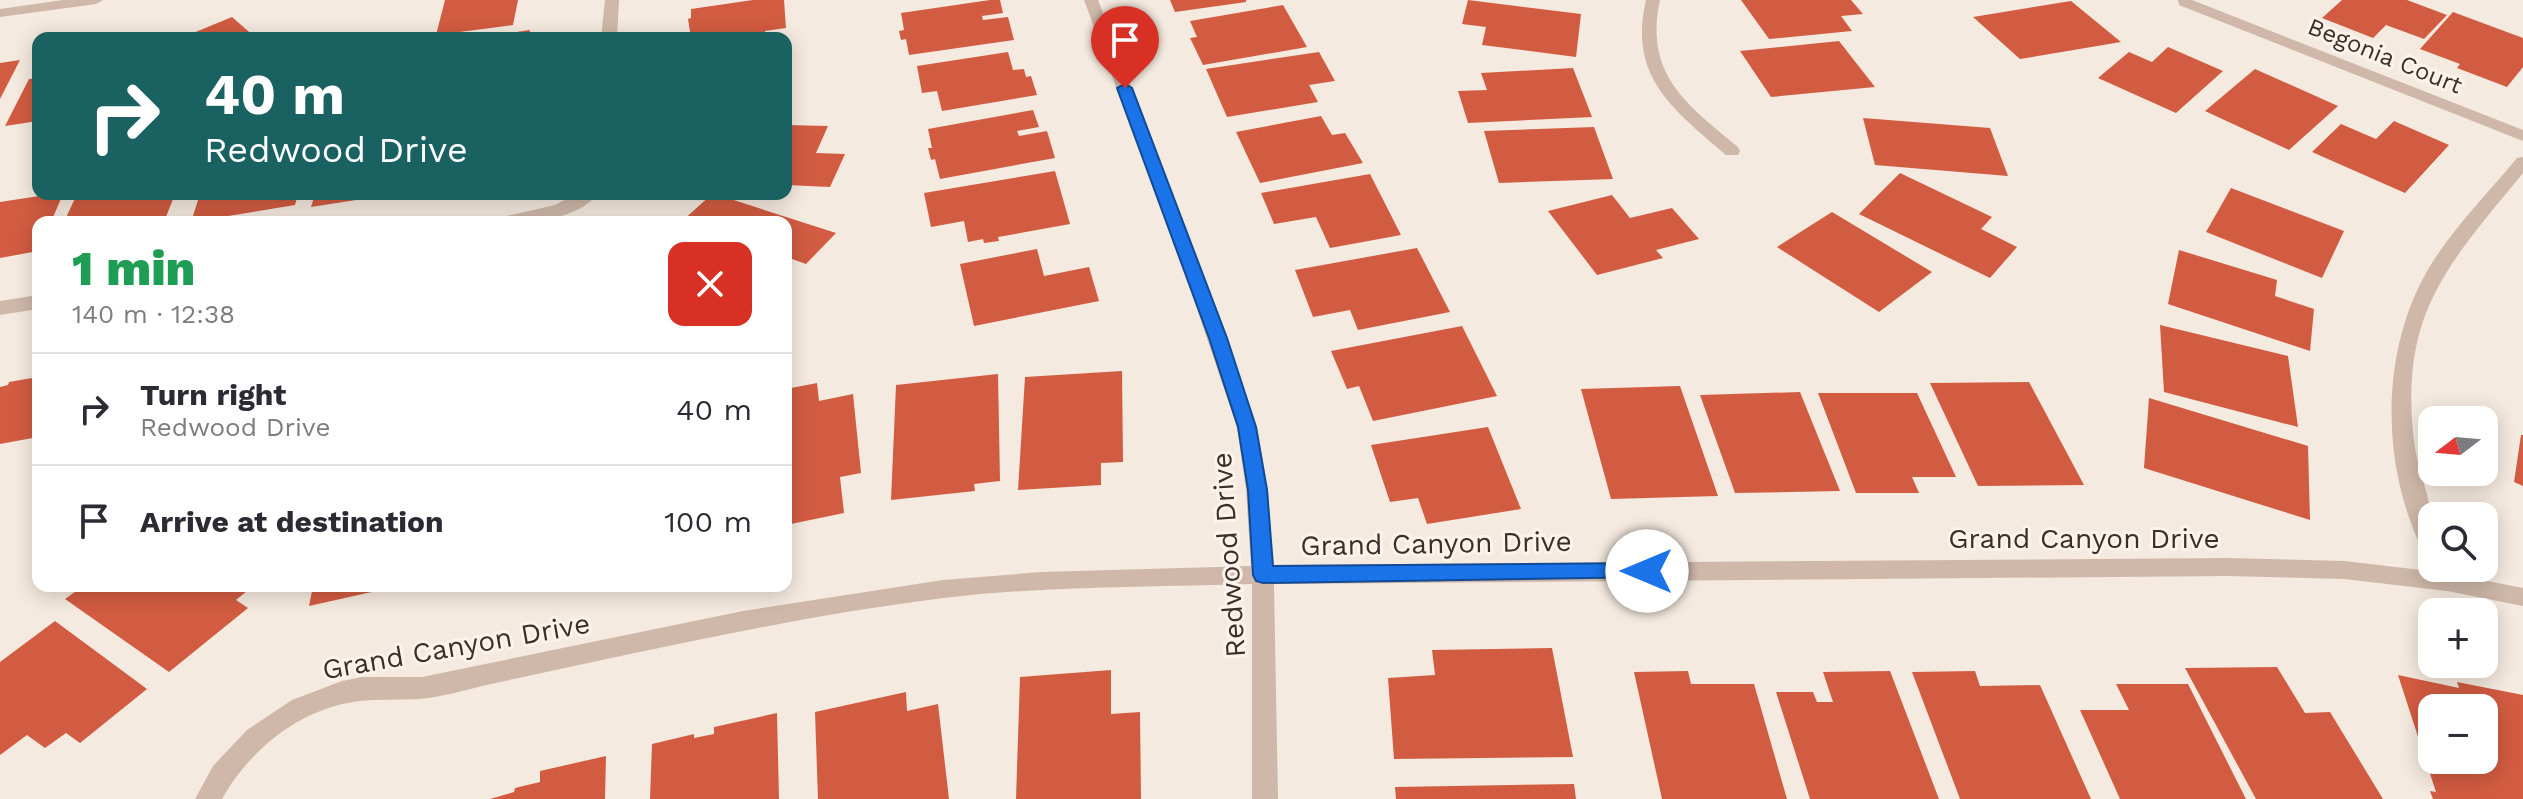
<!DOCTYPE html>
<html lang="en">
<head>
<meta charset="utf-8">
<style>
	body { margin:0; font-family:"Work Sans",sans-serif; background:#f2f2f3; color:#2b2b33; height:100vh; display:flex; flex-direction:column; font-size:30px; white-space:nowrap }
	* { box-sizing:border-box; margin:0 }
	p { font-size:26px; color:#7c7c81 }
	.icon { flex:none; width:44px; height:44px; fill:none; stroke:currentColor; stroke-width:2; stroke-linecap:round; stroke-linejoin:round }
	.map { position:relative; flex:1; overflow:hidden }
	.side { position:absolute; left:32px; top:216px; width:760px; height:376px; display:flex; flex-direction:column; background:#fff; border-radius:16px; box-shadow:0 4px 20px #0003 }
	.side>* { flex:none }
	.guide { position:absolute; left:32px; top:32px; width:760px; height:168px; border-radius:16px; box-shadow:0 4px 20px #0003; background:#1a6162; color:#fff; overflow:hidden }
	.needle { width:52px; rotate:254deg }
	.tools { position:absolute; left:2418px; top:406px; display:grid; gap:16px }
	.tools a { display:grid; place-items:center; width:80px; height:80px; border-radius:16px; background:#fff; box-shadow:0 4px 20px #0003; font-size:40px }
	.pin { position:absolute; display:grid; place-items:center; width:68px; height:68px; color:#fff; margin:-82px -34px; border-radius:50% 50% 50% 0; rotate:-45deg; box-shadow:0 0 8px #0007 }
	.pin .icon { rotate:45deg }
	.me { position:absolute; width:88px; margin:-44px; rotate:270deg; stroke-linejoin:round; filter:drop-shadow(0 0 6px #0008) }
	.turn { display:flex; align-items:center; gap:28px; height:168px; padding:0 40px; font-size:36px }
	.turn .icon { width:104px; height:104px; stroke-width:2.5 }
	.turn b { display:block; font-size:56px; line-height:68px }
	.round { display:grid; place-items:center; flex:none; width:84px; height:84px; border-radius:16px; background:#f2f2f3 }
	.summary { display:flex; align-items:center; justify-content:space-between; height:136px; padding:0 40px }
	h1 { font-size:48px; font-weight:800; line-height:60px; color:#1e9e55 }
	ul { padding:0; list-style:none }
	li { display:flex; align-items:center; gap:24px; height:112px; padding:0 40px; border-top:2px solid #e1e1e2 }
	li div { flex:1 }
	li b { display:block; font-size:30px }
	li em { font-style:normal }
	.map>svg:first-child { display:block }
</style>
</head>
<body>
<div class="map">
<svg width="2523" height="799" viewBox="0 0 2523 799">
	<rect width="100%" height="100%" fill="#f5eadf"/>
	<g fill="#d25c41" fill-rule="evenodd">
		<path d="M445,0h73l-5,25 -77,10z"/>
		<path d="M753,0h31l2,28 -21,3 1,7h-75l-3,-19 3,-1v-9z"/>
		<path d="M990,0h10l3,13 -21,3 1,4 25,-3 6,23 -105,15 -3,-16 -5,1 -2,-9 5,-1 -3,-17z"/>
		<path d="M1170,0h76v2l-71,10z"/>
		<path d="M1468,0l113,14 -5,43 -94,-12 4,-18 -24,-3z"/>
		<path d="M1741,0h110l12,14 -22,2 11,15 -83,8z"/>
		<path d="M2342,0h65l40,15 -23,24 -38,-14 -13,13 -51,-20z"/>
		<path d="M2071,1l50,41 -101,17 -47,-42z"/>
		<path d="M1283,5l24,42 -104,18 -13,-27 7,-1 -7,-16z"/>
		<path d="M2453,12l70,26v29l-16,20 -50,-19 3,-4 -40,-15z"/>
		<path d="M232,17l24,21h-75z"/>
		<path d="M530,30l-1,8h-41v-2z"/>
		<path d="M1839,41l36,46 -104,10 -31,-46z"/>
		<path d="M2168,47l55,24 -47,42 -78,-35 31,-26 23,10z"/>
		<path d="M1008,52l5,18 11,-1 2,8 5,-1 6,19 -95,16 -5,-20 -15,2 -5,-27z"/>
		<path d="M1319,52l16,29 -26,4 9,17 -91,15 -21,-48z"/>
		<path d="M20,60l-20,39v-36z"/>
		<path d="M1573,68l19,49 -124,6 -10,-32 29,-1 -6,-17z"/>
		<path d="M2255,69l83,37 -49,44 -84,-39z"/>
		<path d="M38,78v43l-33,5 24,-47z"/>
		<path d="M1033,110l6,17 -22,4 2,5 28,-5 8,27 -115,21 -5,-20 -4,1 -3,-12h4l-4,-19z"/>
		<path d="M1321,116l11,19 13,-2 18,30 -103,20 -24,-51z"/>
		<path d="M1863,118l127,10 18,48 -133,-11z"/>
		<path d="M2394,121l55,24 -44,48 -93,-41 29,-28 35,15z"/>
		<path d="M786,125l42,1 -12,27 29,1 -15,33 -44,-2z"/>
		<path d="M1594,127l19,52 -114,4 -15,-52z"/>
		<path d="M1055,171l15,53 -72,13 1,4 -15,2 -1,-4 -15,3 -4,-21 -33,6 -7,-34z"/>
		<path d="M1900,173l92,44 -11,12 36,18 -27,31 -131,-64z"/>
		<path d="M1370,174l31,61 -71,13 -14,-31 -42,7 -13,-31z"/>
		<path d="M2231,188l113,43 -22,47 -116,-46z"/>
		<path d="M52,194h11l-12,28h-13v29l-38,7v-56z"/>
		<path d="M77,194h98l-11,28h-100z"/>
		<path d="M200,194h98l-3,11 -104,17z"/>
		<path d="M315,194h67v2l-71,11z"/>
		<path d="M712,194h3l121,39 -30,31 -14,-5 -6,7v-44h-105z"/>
		<path d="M1612,195l18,23 42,-10 27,31 -43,11 7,8 -66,17 -49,-64z"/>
		<path d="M1832,212l100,60 -53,40 -102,-65z"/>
		<path d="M1417,248l33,64 -92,18 -8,-20 -37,7 -18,-47z"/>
		<path d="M1037,249l7,27 45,-9 10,34 -125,25 -14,-62z"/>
		<path d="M2179,250l98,30 -2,16 39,13 -4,42 -142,-47z"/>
		<path d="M2160,325l128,31 10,71 -134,-35z"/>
		<path d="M1462,326l35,70 -124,25 -14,-35 -12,3 -16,-38z"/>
		<path d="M1122,371l1,91 -22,1v22l-83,5 7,-113z"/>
		<path d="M998,374l2,107 -26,3 1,7 -84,9 5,-115z"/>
		<path d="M38,377v60l-38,7v-57l8,-2 1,-3z"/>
		<path d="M2029,382l55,103 -106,1 -48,-103z"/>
		<path d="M817,383l2,18 34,-7 8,79 -21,4 4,36 -58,12v-136z"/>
		<path d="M1680,386l38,110 -107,3 -30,-110z"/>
		<path d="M1800,392l40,99 -105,2 -35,-98z"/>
		<path d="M1818,393h99l39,84h-44l7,16h-63z"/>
		<path d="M2149,398l159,48 2,74 -166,-52z"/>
		<path d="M1488,427l33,82 -94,15 -9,-26 -28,4 -19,-57z"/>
		<path d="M2521,435h2v51l-9,-4z"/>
		<path d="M83,586h170l-17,14 12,8 -79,64 -104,-73z"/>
		<path d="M313,586h81v1l-85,19z"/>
		<path d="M55,621l92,68 -67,54 -14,-10 -21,15 -18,-13 -27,20v-93z"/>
		<path d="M1552,648l21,109 -179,2 -6,-81 47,-3 -3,-25z"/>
		<path d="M2277,667l28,46 25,-1 53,87h-127l-71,-131z"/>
		<path d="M1111,670v44l29,-2 1,87h-125l4,-122z"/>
		<path d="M1688,671l3,13h63l33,115h-125l-28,-127z"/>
		<path d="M1890,671l49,128h-129l-34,-107h37l4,10h16l-10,-30z"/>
		<path d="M1975,671l5,15 60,-1 51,114h-131l-48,-127z"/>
		<path d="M2398,675l61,13 -2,-6 66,13v104h-90l-3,-8 6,1zM2432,708h52v52h-52z"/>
		<path d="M2116,684h72l58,115h-126l-40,-89h49z"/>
		<path d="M906,692l1,19 31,-7 11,95h-131l-3,-87z"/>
		<path d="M777,713l2,86h-129l2,-55 42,-10v4l20,-4v-7z"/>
		<path d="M606,756l-1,43h-115l24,-7 1,-4 25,-6v-11z"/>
		<path d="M1574,784l2,15h-180l-1,-12z"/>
	</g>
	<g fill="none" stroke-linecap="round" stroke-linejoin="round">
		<g fill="#cfb8a9" fill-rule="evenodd">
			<path d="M63,0h40l-7,4 -96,13v-8z"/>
			<path d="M605,0h14l-2,38h-16z"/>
			<path d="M1084,0h14l102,265 57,162 11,63 5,75 954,-7 117,3 103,12 76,15v18l-76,-15 -103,-12 -117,-3 -953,8 4,215h-26v-215c-103,3 -207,2 -309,14 -152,19 -302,54 -452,86 -23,5 -48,13 -71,15 -43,2 -65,-3 -107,15 -37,16 -72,50 -91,85h-27l18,-33 34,-36 45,-30 50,-19 20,-4h60l321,-66 200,-31 98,-8 210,-6 -5,-76 -9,-63 -55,-162z"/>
			<path d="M1646,0h14c-16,74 26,104 78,147l2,4 -2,4h-12c-53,-46 -98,-78 -80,-155z"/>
			<path d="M2178,0h14l331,130v11l-344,-136z"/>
			<path d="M2523,157v16c-75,92 -124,140 -109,268 3,27 15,52 18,78 2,12 0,25 0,37l-8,-3c-44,-87 -45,-206 8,-290 24,-38 56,-70 85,-105z"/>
			<path d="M576,194h22c-24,28 -69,28 -103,28l3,-4 57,-13z"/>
			<path d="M38,295v14l-38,6v-14z"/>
		</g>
	</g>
	<path fill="#1a73e8" stroke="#114b97" stroke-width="2" d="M1125,84l7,4 95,250 29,89 11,63 6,76 374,-3 7,2 3,6 -3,6 -391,6 -7,-2 -3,-6 -5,-85 -10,-63 -29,-89 -92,-250z"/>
	<g text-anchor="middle" stroke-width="6" stroke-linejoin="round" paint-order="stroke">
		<g font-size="24" fill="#3c2e29" stroke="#fcf4ec">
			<text transform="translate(2385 56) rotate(22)" y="8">Begonia Court</text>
		</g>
		<g font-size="28" fill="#3c2e29" stroke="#fcf4ec">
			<text x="2084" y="548">Grand Canyon Drive</text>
			<text transform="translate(1436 543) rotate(-1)" y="10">Grand Canyon Drive</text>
			<text transform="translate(1228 555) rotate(-94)" y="10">Redwood Drive</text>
			<text transform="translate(456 646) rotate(-10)" y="10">Grand Canyon Drive</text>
		</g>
	</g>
</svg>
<div class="tools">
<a><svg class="needle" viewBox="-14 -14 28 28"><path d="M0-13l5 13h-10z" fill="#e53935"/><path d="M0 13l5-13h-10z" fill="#7c7c81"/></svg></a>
<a><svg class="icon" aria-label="search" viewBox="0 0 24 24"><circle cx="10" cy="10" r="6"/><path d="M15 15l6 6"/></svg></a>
<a>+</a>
<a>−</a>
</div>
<div class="pin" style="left:1125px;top:88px;background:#d93025"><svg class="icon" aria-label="arrive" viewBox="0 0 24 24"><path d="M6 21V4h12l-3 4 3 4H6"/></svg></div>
<svg class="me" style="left:1647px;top:571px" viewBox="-20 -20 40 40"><circle r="19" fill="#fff"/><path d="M0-13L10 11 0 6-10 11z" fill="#1a73e8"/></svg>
<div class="guide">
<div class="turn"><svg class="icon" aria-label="right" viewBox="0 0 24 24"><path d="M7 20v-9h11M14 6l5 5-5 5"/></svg><div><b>40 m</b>Redwood Drive</div></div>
</div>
<section class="side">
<div class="summary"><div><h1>1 min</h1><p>140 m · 12:38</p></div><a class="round" style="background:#d93025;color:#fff"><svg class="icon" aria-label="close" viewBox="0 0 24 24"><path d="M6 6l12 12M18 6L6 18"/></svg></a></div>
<ul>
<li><svg class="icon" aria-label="right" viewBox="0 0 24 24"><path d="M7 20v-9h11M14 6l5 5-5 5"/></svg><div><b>Turn right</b><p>Redwood Drive</p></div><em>40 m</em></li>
<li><svg class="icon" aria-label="arrive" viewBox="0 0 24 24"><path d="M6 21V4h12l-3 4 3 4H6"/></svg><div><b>Arrive at destination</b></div><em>100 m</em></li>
</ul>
</section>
</div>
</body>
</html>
